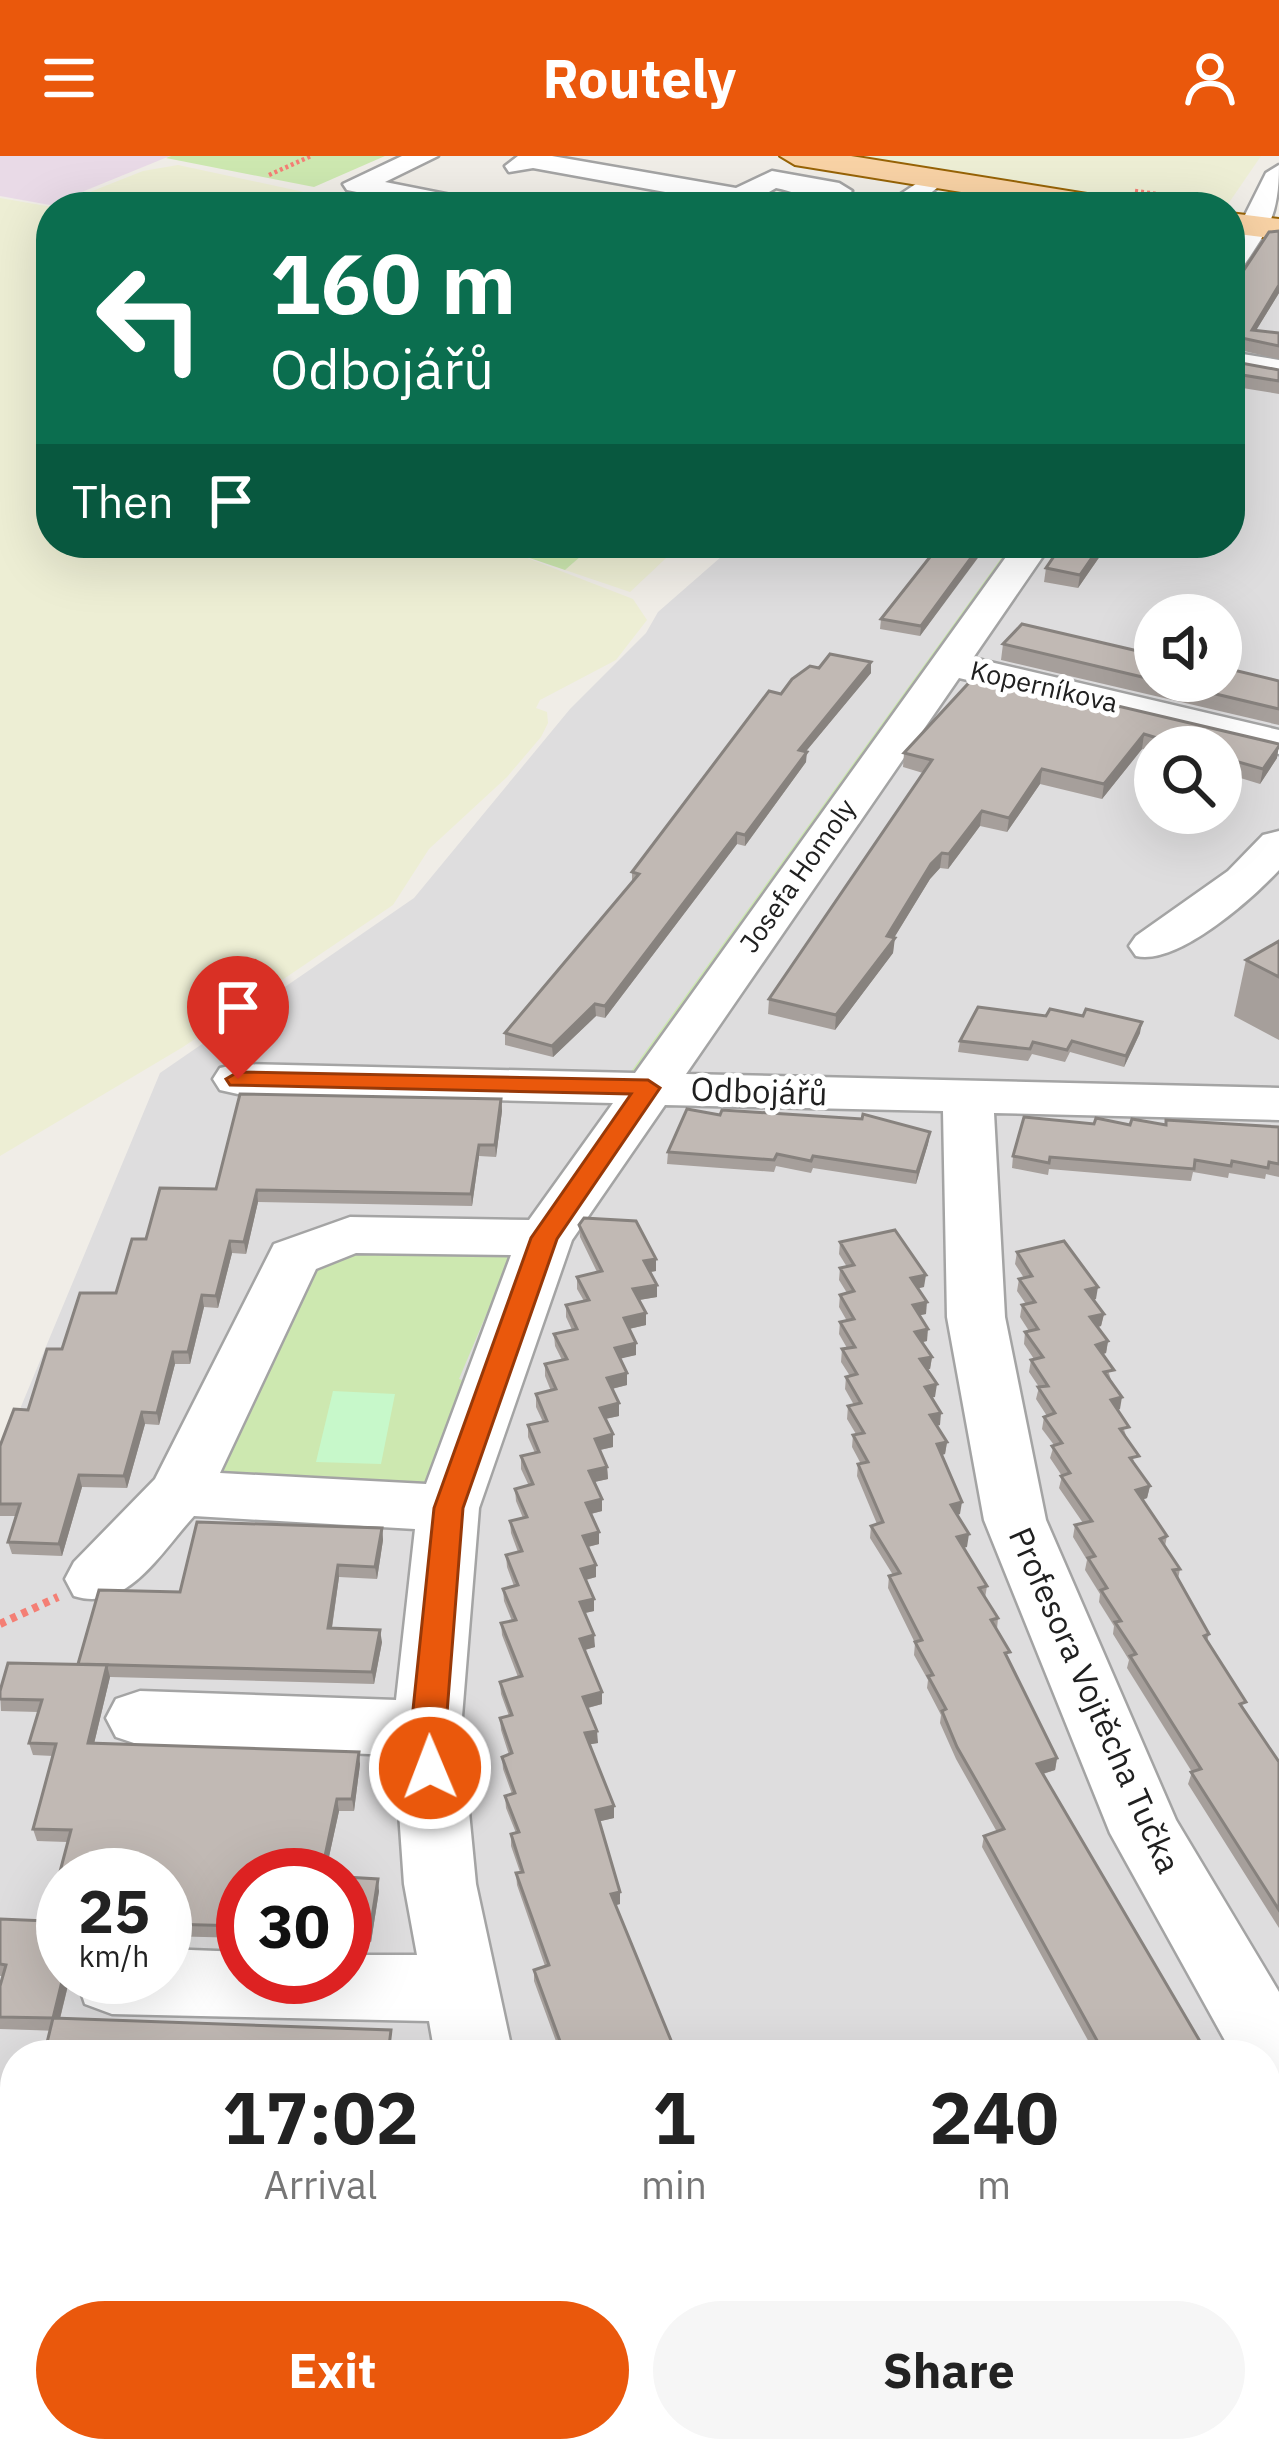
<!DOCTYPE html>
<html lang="en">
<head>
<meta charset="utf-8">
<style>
	body { margin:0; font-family:"IBM Plex Sans",sans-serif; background:#f6f6f6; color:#222; height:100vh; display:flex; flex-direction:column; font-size:45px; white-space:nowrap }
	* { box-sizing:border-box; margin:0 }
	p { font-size:39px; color:#767676 }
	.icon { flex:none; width:66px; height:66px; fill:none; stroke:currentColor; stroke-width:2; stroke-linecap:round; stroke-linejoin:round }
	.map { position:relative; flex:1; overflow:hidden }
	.panel { position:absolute; left:0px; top:1884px; width:1281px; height:423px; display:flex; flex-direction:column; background:#fff; border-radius:48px 48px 0 0; box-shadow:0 12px 48px #0002 }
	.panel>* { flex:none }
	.banner { position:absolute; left:36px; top:36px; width:1209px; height:366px; border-radius:48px; box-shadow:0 12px 48px #0002; background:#0b6e4f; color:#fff; overflow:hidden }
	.tools { position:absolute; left:1134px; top:438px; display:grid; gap:24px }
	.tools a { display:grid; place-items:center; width:108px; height:108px; border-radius:50%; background:#fff; box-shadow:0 12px 48px #0002; font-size:60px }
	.speed { position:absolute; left:36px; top:1692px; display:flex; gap:24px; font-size:60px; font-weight:700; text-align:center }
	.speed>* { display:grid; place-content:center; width:156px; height:156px; border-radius:50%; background:#fff; box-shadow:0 12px 48px #0002; line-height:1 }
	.speed small { font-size:30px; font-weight:400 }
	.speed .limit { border:18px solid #d22; background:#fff; color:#111 }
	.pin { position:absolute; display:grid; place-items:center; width:102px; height:102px; color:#fff; margin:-123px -51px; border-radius:50% 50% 50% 0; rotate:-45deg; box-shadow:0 0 12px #0007 }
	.pin .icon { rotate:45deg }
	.me { position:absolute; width:132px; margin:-66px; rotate:359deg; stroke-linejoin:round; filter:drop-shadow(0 0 9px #0008) }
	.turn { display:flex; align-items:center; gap:42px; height:252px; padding:0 36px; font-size:54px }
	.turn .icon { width:156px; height:156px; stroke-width:2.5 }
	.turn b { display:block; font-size:84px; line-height:102px }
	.then { display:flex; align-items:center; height:114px; padding:0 36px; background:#0003; gap:24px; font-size:45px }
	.eta { display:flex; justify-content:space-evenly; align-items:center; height:204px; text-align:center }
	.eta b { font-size:72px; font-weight:800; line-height:84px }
	.button { display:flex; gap:24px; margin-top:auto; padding:24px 36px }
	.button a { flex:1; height:138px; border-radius:72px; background:#ea580c; color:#fff; font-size:48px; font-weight:800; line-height:138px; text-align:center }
	.button a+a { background:#f6f6f6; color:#222 }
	header { display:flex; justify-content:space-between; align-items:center; height:156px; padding:0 36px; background:#ea580c; color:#fff; font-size:54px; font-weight:800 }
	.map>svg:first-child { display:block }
</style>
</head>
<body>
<header><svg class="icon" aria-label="menu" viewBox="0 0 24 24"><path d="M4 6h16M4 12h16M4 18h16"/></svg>Routely<svg class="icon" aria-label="person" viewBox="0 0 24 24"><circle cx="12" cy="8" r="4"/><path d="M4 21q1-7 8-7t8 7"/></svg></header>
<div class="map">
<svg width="1279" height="2305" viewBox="0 0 1279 2305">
	<rect width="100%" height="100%" fill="#f0ede7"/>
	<path fill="#deddde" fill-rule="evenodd" d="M1279,69v2236h-1279v-1004l160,-384 254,-175 156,-189 76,-76 12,-21 79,-69h493v-310zM1155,459h66v66h-66zM1155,591h66v66h-66zM63,1719h102v102h-102zM243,1719h102v102h-102zM15,1899h1251v393h-1251z"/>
	<path fill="#e9dae7" d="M0,0h170l-120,49 -50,-9z"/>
	<g fill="#edeed4">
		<path d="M850,0h411l-35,51h-53z"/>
		<path d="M178,9l126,27 -10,15h-243v336h453l-5,4 134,52 14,21 -31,40 -76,40 -4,8 11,4 1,11 -7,14 -34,40 -78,72 -36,56 -210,142 -183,109v-958l52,9 91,-36z"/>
		<path d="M596,387h86l-52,49 -65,-22z"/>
	</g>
	<g fill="#cde8b0">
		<path d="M171,0h214l-71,31 -148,-29z"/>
		<path d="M510,387h86l-31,27 -56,-19z"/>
		<path d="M1012,387h10l-384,531 -8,-1z"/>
		<path d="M327,1095l183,1 7,14 -16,31 -9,4 -33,78 9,3 -33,95 -17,12h-189l-25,-27 92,-193z"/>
	</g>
	<path fill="#c7f8ca" d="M333,1235l62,3 -14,70 -65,-2z"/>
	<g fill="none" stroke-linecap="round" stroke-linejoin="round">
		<g stroke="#a4a4a4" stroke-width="5">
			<g id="minor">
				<path d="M402,0h36l-53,26 96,19 4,6h-54l-84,-17 -4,-6z"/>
				<path d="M518,0h34l184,32 36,-17 67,12 13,8c-22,20 -53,1 -76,-3l-33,19h-33l5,-6 -182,-33 -24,4 -4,-6z"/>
				<path d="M1279,9c0,51 -11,65 -39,106l-10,3v-29l36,-72z"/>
				<path d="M934,16l13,8 -34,27h-32z"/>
				<path d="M1230,196l49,8v18l-49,-8z"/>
				<path d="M1016,387h36l-79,115 306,72v24l-320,-76 -273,396 593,14v32l-285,-7 11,204 41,203 130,300 103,172v106l-13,-5v-38h-33l-123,-222 -126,-313 -37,-203 -4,-206 -278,-6 -93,135 -93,268 -18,221 15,155 37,171h-78l-6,-34 -317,-7 -27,-10 -9,-27h89v-28l78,3v25h102v-22h72l-13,-71 -9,-129 -255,-10 -24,-8 -10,-19 10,-19 24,-8 256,9 19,-171 -221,-13c-33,36 -67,97 -120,80l-9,-17 9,-17 81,-83 119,-235 76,-27 179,3 84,-117 -375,-9 -18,-4 -7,-11 7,-11 18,-4 397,9zM356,1097l155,2 -85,229 -206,-11 96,-204z"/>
				<path d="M1279,675v39c-28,30 -102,96 -143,86l-7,-10 7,-10 92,-65 35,-36z"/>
				<path d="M560,2292h89l5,13h-89z"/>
			</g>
		</g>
		<g stroke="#976306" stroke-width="4">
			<g id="major">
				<path d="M780,0h71l261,42 16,9h-74l-259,-42z"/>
				<path d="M1230,57l49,6v20l-49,-6z"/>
			</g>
		</g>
		<g stroke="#f47f75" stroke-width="4.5" stroke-dasharray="3 3" stroke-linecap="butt">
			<path d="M269,19l42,-19"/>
			<path d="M1135,35l86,12"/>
		</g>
		<path stroke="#f47f75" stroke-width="8" stroke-dasharray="6 6" stroke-linecap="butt" d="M0,1468l58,-27"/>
		<use href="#minor" fill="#fff" fill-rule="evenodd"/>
		<use href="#major" fill="#f8d2a5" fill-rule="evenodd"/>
	</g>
	<g fill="#a69f9b">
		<path d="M1230,135l49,2 -23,37 23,3v26l-48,-11z"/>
		<path d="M1279,214v24l-49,-8v-13z"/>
		<path d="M1063,387h46l-31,45 -34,-6 2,-14z"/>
		<path d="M964,419l-44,61 -40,-7 1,-10z"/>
		<path d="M1003,488l152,11v26h124v44l-278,-65z"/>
		<path d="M871,506v11l-65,78v11l-61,84 -8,-2 -132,174 -9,-2 -43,41 -48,-12v-12l127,-150v-11l149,-178 38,-26z"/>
		<path d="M978,517l299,85 -17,26 -39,-12v-25h-66v6l-13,-4 -40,50 -62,-15 -33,48 -27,-6 -32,43 -8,-1 -10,11 -36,59 -1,15 -58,77 -67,-16 1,-15 154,-226 -20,-6 1,-14z"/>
		<path d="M1279,785v99l-45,-24 12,-56z"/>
		<path d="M1140,877l-16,34 -54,-15 -5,10 -33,-8 -4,7 -70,-9 2,-11z"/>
		<path d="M501,943l1,12 -6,46 -17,-1 -7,50 -214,-4 -12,52 -14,-1 -14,55 -14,-1 -14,57h-15l-16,61 -14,-1 -18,64 -45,-1 -20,69 -50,-2 -4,-12 8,-26h-16v-70l28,-36 34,-61 154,-160z"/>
		<path d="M720,959l210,17 -2,12 -12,40 -103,-16 -2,5 -35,-7 -2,6 -107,-8 1,-12z"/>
		<path d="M1094,968l185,3v50l-13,-3 -1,5 -36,-6 -1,5 -35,-6 -2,9 -142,-12 -1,6 -36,-7 1,-12z"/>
		<path d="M579,1069l77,34v12l-6,1 7,13v12l-18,3 7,25 -17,4 7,14v12l-16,3 7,27 -15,4 7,27 -14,3 8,28 -13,3 7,17 1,12 -14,3 8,17v12l-11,3 8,30 -11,3 8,18v12l-10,3 8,19v12l-9,2 10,34 -10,3 17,42v12l-14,4 10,35 -8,1 24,74 -14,3 20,83 -4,1 61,150h-116l-27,-74v-11l11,-4 -28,-81 -1,-12 4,-1 -9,-26v-12l5,-1 -10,-25 -1,-12 7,-2 -9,-25 -1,-12 7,-2 -8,-25 -1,-12 9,-2 -8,-22 -1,-12 18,-5 -16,-42 -1,-12 11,-2 -8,-20 -1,-12 11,-3 -7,-19 -1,-12 12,-3 -7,-19 -1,-12 13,-3 -7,-17 -1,-12 14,-3 -8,-17v-13l14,-3 -7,-16v-12l15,-3 -7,-15v-13l15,-3 -6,-15v-12l17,-4 -7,-14 -1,-12 18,-4 -6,-13v-12l18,-4 -7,-12v-12l20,-5 -17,-35z"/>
		<path d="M840,1086l84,45 -6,1 8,26 -7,1 8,26 -5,1 10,15 -2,12h-3l8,28h-4l9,28 -4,1 11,16 -2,12 -3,1 18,59 -3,1 10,32h-4l24,39 -2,12 13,20 -1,11 11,31 49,98 -2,12 -12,4 165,281h-112l-114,-208 2,-11 13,-4 -41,-73 -16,-36 1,-8 -14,-27 1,-8 -14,-25 1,-12 -27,-55 1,-12 4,-1 -23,-37 1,-12 6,-2 -20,-48 1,-12h3l-9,-17 1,-12 3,-1 -9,-15 1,-13 6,-1 -9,-16 1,-12 4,-1 -9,-14 1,-13 5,-1 -8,-14 1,-12 7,-1 -8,-14 1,-12 7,-2 -8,-13 1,-12 7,-1 -8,-13z"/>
		<path d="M1017,1096l79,47 -3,1 11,14 -3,12 -3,1 10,14 -2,12 -3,1 17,55 -2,1 18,58 14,18 -3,12 -4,2 24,36 -2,10 15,23 -2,10 31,55 -2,7 37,68 35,53v166l-91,-144 4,-12 -65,-104 2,-8 -16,-26 1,-8 -15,-24 1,-8 -15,-24 2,-10 -14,-23 2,-12 8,-2 -24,-35 3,-12 -12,-18 4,-13 -12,-16 2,-12 3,-1 -11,-17 3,-12 -10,-15 2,-12 3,-1 -10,-15 1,-12 4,-1 -9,-14 2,-12 4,-1 -9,-13 2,-12 5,-1 -9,-14z"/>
		<path d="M382,1372l1,12 -6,39 -38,-2 -7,51 50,14 -8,42 -264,-7 -16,67 266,20 -6,47h-15l-14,64h-82v63l-78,-2v-61h-102v102h7l-10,42 332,23 -392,-13v-43l3,-10h-3v-57l47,2 20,-79 -30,-1 -4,-12 20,-73 -20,-1 -4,-12 9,-31 -37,-1 -1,-20 78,-27 102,-72z"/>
		<path d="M345,1721l34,14 -8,51 -26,-1z"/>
		<path d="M1266,1991l13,18v191l-13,-24z"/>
		<path d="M0,2080l15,1v134l-15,-1v-45l5,-20h-5z"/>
		<path d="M149,2292h287l-2,13h-31l-36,-4 -1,4h-65l1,-6 -65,-3 -2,9h-65l2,-12z"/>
	</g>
	<g fill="#87827e">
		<path d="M1279,129v8l-30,49 3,-12z"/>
		<path d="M982,387h7l-69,93 1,-10z"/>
		<path d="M1102,387h7l-31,45 2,-13z"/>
		<path d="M871,506v11l-73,88 1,-11z"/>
		<path d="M1144,578l-2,15 -40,50 2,-15z"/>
		<path d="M1279,590l-2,12 -17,26 3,-15z"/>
		<path d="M807,596l-1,10 -61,84v-11z"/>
		<path d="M1042,613l-2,15 -33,48 2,-14z"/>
		<path d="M982,655l-2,15 -32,43 1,-15z"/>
		<path d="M737,677v11l-132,174v-12z"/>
		<path d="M942,697l-2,15 -10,11 -38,62 3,-3 -2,15 -58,77 1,-15 51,-79 44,-72z"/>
		<path d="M595,848l1,12 -43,41 -1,-11z"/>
		<path d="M1142,866l-2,11 -16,34 2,-11z"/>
		<path d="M501,943l1,12 -6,46 -1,-12z"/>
		<path d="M930,976l-2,12 -12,40 1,-12z"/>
		<path d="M479,989v11l-7,50 -1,-12z"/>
		<path d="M257,1034l1,12 -12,52 -2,-12z"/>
		<path d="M230,1085l2,12 -14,55 -2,-12z"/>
		<path d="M656,1103v12l-12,2v-12z"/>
		<path d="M926,1119l-2,12 -14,3 1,-12z"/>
		<path d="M657,1129v12l-24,4v-12z"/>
		<path d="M1098,1131l-2,12 -12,3 2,-12z"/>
		<path d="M202,1139l2,12 -14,57 -2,-12z"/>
		<path d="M927,1146l-1,12 -15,3 2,-12z"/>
		<path d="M646,1157v12l-22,5v-12z"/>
		<path d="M1104,1158l-3,12 -13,3 2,-12z"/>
		<path d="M928,1173l-1,12 -13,3 1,-12z"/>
		<path d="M1108,1185l-2,12 -12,4 2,-12z"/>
		<path d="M636,1187v12l-21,5v-12z"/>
		<path d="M173,1196l2,12 -16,61 -2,-12z"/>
		<path d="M932,1201l-2,12 -11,2 1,-12z"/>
		<path d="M627,1217v12l-20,5v-12z"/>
		<path d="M937,1228l-2,13 -11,2 1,-12z"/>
		<path d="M1122,1241l-2,12 -11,3 2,-12z"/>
		<path d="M619,1247v13l-19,4v-12z"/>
		<path d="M142,1256l3,12 -18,64 -3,-12z"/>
		<path d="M941,1257l-1,12 -12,2 2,-12z"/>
		<path d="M613,1278v13l-18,4v-12z"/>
		<path d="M947,1286l-2,12 -9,2 1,-12z"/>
		<path d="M607,1311l1,12 -18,4 -1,-12z"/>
		<path d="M79,1319l3,12 -20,69 -3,-12z"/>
		<path d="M1150,1330l-3,12 -13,4 2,-12z"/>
		<path d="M602,1343v12l-16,4v-12z"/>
		<path d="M962,1346l-2,12 -11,3 2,-12z"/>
		<path d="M382,1372l1,12 -6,39 -2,-12z"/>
		<path d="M599,1376v12l-16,4v-12z"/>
		<path d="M969,1378l-2,13 -11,3 1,-13z"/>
		<path d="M338,1409l1,12 -9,63 -2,-12z"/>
		<path d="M596,1409v12l-15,4v-12z"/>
		<path d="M594,1443v12l-14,3v-12z"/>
		<path d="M380,1474l2,12 -8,42 -2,-12z"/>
		<path d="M594,1479l1,12 -14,4 -1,-12z"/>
		<path d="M107,1509l3,12 -19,79 -3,-13z"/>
		<path d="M602,1536v12l-19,5v-12z"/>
		<path d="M597,1575l1,12 -12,2 -1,-12z"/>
		<path d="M359,1596l1,12 -6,47 -2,-12z"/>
		<path d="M1057,1602l-2,12 -20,6 2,-12z"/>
		<path d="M337,1643l2,12 -14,64h-4z"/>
		<path d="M614,1650v12l-17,4 -1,-12z"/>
		<path d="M378,1723l1,12 -8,51 -1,-12z"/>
		<path d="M620,1736v12l-8,2 -1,-12z"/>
		<path d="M63,1821h7l-13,53 -4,-12z"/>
		<path d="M104,2292h6l-3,13h-6z"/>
		<path d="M233,2292h3l1,4 -2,9h-4z"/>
	</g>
	<g fill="#c1b9b4" stroke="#87827e" stroke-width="3">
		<path d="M1279,75v54l-27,45 27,3v13l-46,-10 -3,2v-47l39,-59z"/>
		<path d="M1230,205l49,9v11l-49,-8z"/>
		<path d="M941,387h41l-61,83 -40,-7z"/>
		<path d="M1063,387h39l-22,32 -34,-7z"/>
		<path d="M1022,468l133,31v25l-152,-36z"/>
		<path d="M830,498l41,8 -72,88 8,2 -62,83 -8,-2 -132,173 -10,-2 -43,42 -47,-13 134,-159 -7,-2 137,-181 12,3 11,-15 18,-13 9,2z"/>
		<path d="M1221,511l58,14v28l-118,-28h60z"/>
		<path d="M978,517l301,71v2l-16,23 -42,-12v-10h-34l-43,-13 -40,50 -62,-15 -33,49 -27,-7 -33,43 -7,-1 -11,11 -44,72 8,2 -59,77 -67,-16 163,-239 -28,-7z"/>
		<path d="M1279,785v36l-33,-17z"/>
		<path d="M978,851l68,9 4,-7 33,7 3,-7 56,13 -16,34 -54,-15 -5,9 -34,-8 -3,7 -70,-8z"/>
		<path d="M240,938l261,5 -6,46h-16l-8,49 -214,-4 -13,52 -14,-1 -14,55 -14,-1 -14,57h-15l-16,61 -15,-1 -18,64 -45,-1 -20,69 -51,-2 12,-38h-20v-58l14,-37 14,1 19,-61h15l18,-56h36l16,-54h14l14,-51 56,1z"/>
		<path d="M687,953l33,6 2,-5 140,9 1,-5 67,18 -13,40 -104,-16 -2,5 -34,-7 -3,6 -106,-8z"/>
		<path d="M1024,961l70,7 2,-6 34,7 2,-6 34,6v-5l113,7v37l-10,-2 -1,6 -36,-7 -1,5 -36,-6 -1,9 -144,-12 -1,6 -36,-7z"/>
		<path d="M584,1062l52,3 20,38 -12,2 13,24 -24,4 13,24 -22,5 12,25 -21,5 12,25 -20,5 12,25 -19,5 13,26 -18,5 12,28 -18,4 13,28 -16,4 13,29 -16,4 13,29 -15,4 13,30 -14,3 14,33 -14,4 22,53 -19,5 14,34 -12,2 29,73 -18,4 24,82 -9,2 66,161h-112l-31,-85 15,-5 -33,-92 7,-1 -12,-38 8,-2 -14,-36 10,-3 -13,-36 10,-4 -12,-35 12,-3 -12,-33 22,-6 -21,-53 15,-3 -13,-31 15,-4 -12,-30 16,-4 -12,-30 17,-4 -12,-28 18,-5 -12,-28 18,-4 -11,-27 19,-4 -11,-27 20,-5 -11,-25 22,-5 -13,-25 23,-5 -11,-24 23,-5 -12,-23 25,-6 -23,-46z"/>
		<path d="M895,1074l31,45 -15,3 16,24 -14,3 15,24 -13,3 17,25 -12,2 17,25 -12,3 16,26 -11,2 17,27 -10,2 25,58 -11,3 18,29 -12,3 30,49 -8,2 19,30 -7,2 19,32 -5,1 52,105 -20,6 171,291h-103l-121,-219 20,-7 -47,-82 -15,-36 4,-2 -18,-33 5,-1 -18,-33 7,-2 -33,-64 11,-3 -29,-47 12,-4 -25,-58 10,-2 -15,-27 11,-2 -16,-27 13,-3 -15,-26 11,-3 -15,-25 13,-2 -15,-25 14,-3 -14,-24 14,-4 -14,-23 14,-3 -14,-23z"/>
		<path d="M1064,1085l34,46 -12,3 18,24 -14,3 18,24 -12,4 18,25 -10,2 18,25 -11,3 18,27 -9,2 19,27 -9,2 20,28 -14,4 31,46 -7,3 20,30 -7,1 36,64 -5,2 42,66 -6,2 39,58v148l-88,-138 10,-3 -71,-113 6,-2 -21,-32 6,-1 -20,-31 6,-2 -19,-30 7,-2 -20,-31 17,-4 -31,-45 9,-3 -18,-27 10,-3 -18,-26 11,-4 -17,-26 10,-1 -17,-26 12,-3 -18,-25 13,-3 -16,-24 13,-3 -16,-23 13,-3 -15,-24z"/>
		<path d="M197,1366l185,6 -7,39 -37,-2 -10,63 52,2 -8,42 -294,-8 21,-74 81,2z"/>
		<path d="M8,1507l99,2 -19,78 271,9 -7,47h-15l-16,76h-78v51l-78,-2v-49h-102v102l-10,41 -53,-1v-31l6,-21 -6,-1v-45l47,2 24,-91 -38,-1 23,-85 -27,-1 13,-43 -42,-1v-8z"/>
		<path d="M345,1721l33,2 -8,51 -25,-1z"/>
		<path d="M53,1862l338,12 -3,25h-344z"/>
		<path d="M1266,1991l13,18v172l-13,-23z"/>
		<path d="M0,2080l15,1v123h-15v-35l8,-31h-8z"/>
		<path d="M43,2292h61l-3,13h-61z"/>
		<path d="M172,2292h61l-2,13h-61z"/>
		<path d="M303,2292h62l-2,13h-62z"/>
		<path d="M375,2292h58v6z"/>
		<path d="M711,2292h115l2,5 8,-3 4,11h-125z"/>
	</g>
	<path fill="#ea580c" stroke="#983908" stroke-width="3" d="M238,916l410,8 12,8 -103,151 -94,269 -21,269h-23l-8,-48 23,-221 97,-270 100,-144 -401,-9 -4,-6z"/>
	<g text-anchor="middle" stroke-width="10" stroke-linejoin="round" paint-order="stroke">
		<g font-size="27" fill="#202020" stroke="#fff">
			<text transform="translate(1044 531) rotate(13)" y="9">Koperníkova</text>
			<text transform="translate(798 720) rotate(-55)" y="9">Josefa Homoly</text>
		</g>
		<g font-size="33" fill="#202020" stroke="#fff">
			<text transform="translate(759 935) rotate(2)" y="12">Odbojářů</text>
			<text transform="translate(1095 1544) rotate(66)" y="12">Profesora Vojtěcha Tučka</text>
		</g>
	</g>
</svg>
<div class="tools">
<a><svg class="icon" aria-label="sound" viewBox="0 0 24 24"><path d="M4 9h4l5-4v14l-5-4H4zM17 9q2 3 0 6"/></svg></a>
<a><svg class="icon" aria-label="search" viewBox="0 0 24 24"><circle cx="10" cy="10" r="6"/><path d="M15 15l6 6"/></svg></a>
</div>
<div class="speed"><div>25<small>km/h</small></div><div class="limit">30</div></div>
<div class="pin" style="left:238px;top:923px;background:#d93025"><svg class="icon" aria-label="arrive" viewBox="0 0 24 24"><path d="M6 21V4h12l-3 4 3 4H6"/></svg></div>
<svg class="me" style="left:430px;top:1612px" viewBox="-20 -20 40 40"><circle r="17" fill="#ea580c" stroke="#fff" stroke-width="3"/><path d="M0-11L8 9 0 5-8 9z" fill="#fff"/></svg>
<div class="banner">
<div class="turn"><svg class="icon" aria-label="left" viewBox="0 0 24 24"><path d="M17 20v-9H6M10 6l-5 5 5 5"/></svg><div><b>160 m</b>Odbojářů</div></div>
<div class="then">Then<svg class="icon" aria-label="arrive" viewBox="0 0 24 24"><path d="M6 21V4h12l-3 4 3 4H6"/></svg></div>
</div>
<section class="panel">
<div class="eta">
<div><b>17:02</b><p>Arrival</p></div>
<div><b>1</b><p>min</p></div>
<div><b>240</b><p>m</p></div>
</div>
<div class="button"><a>Exit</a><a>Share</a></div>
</section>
</div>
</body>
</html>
